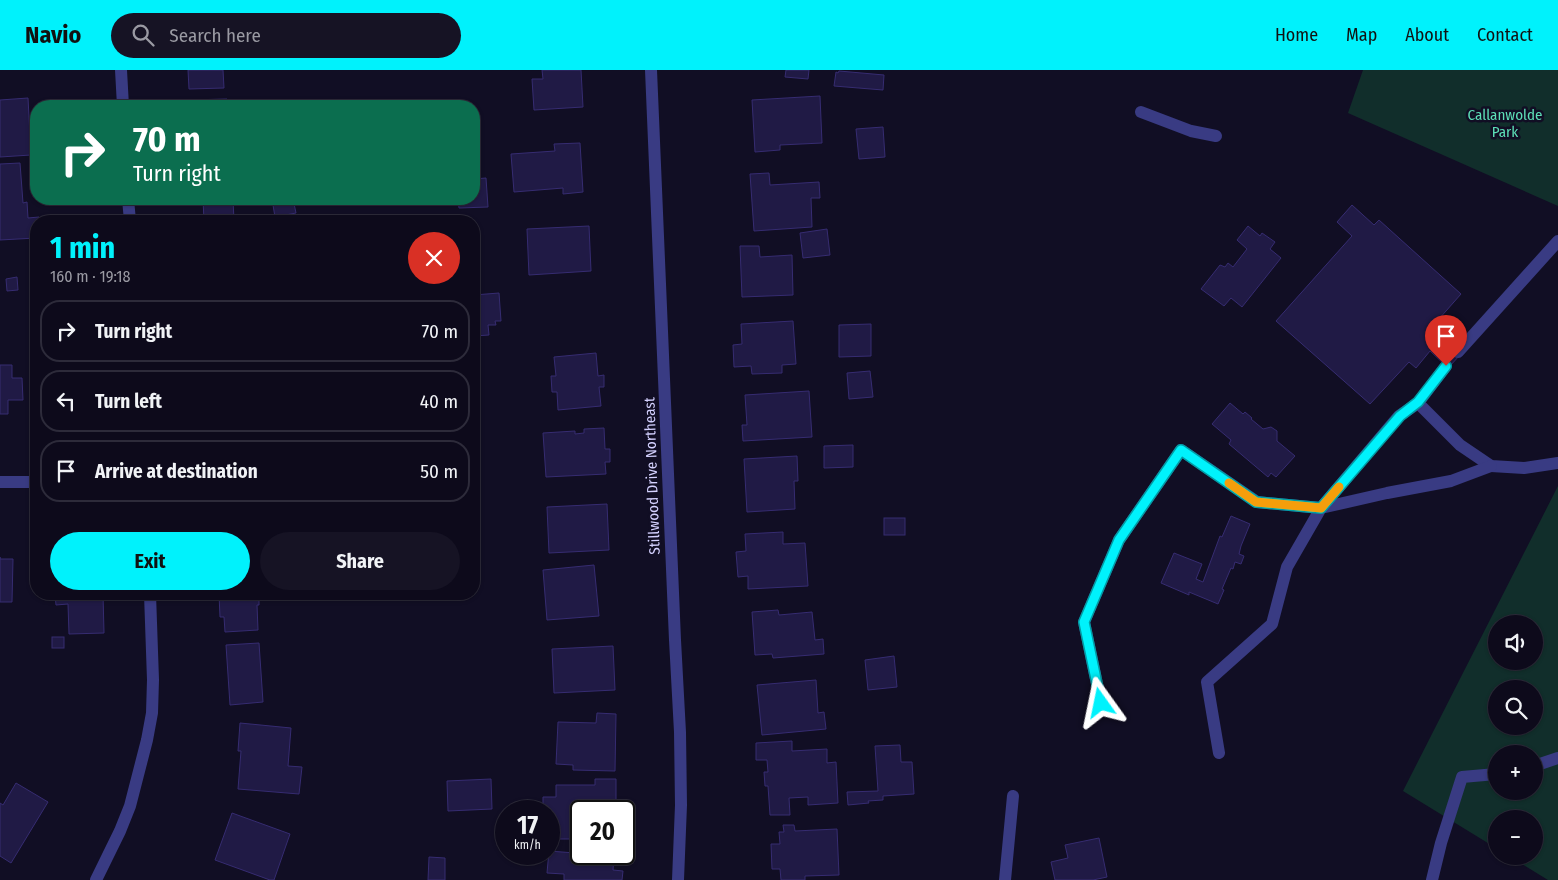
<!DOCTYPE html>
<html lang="en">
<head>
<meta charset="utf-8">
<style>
	body { margin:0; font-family:"Fira Sans Condensed",sans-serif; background:#161324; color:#f1f3f6; height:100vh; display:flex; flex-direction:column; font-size:19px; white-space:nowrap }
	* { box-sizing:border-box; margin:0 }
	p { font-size:16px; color:#9a9aa3 }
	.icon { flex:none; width:28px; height:28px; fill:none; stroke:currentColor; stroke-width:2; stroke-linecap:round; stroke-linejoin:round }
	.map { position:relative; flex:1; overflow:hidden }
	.panel { position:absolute; left:30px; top:145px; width:450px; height:385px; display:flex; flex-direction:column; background:#0d0a1b; border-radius:20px; box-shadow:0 1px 4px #0004,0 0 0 1px #2d2b3a }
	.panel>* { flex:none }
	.banner { position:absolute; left:30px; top:30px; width:450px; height:105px; border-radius:20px; box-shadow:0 1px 4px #0004,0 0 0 1px #2d2b3a; background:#0b6e4f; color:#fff; overflow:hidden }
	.buttons { position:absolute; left:1488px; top:545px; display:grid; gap:10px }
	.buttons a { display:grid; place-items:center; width:55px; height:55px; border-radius:50%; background:#0d0a1b; box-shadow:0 1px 4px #0004,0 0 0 1px #2d2b3a; font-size:25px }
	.speed { position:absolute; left:495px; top:730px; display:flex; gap:10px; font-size:25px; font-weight:700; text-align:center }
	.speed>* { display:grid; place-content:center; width:65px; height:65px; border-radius:50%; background:#0d0a1b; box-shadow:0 1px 4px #0004,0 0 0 1px #2d2b3a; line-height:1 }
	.speed small { font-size:12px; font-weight:400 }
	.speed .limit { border:2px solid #111; border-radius:8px; background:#fff; color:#111 }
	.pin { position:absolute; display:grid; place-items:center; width:42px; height:42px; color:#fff; margin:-51px -21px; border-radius:50% 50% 50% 0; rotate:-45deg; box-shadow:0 0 5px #0007 }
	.pin .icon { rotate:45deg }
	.me { position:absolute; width:55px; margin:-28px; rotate:348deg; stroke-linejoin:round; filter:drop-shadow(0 0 4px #0008) }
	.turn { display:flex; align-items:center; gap:18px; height:105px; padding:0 20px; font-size:22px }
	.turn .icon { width:65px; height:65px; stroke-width:2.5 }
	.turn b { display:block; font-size:35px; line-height:42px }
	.round { display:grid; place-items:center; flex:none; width:52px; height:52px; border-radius:26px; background:#161324 }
	.headline { display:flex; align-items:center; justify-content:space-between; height:85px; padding:0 20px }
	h1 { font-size:30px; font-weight:700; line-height:38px; color:#00f2fc }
	.button { display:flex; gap:10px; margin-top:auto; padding:10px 20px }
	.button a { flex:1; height:58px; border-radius:30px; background:#00f2fc; color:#111; font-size:20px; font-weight:700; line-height:58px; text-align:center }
	.button a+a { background:#161324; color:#f1f3f6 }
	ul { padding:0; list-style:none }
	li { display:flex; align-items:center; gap:15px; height:62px; margin:0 10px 8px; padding:0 10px; border:2px solid #2d2b3a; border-radius:20px }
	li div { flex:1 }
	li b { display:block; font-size:19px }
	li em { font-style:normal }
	header { display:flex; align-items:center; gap:30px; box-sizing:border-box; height:70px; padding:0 25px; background:#00f2fc; color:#111 }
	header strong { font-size:24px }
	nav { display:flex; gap:28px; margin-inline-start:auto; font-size:18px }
	.search { width:350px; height:45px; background:#161324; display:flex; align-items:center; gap:12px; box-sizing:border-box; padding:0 18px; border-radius:28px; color:#9a9aa3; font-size:19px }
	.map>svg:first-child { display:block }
</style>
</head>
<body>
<header>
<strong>Navio</strong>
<div class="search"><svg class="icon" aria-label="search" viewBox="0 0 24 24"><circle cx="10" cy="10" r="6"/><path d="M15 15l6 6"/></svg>Search here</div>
<nav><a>Home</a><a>Map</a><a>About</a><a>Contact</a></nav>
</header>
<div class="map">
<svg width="1558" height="810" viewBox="0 0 1558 810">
	<rect width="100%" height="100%" fill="#110e24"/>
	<g fill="#112e2b" fill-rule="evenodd">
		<path d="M1363,0h195v136l-210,-93z"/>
		<path d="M1558,416v394h-10l-39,-24h25v-37h-38v29l-93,-57zM1496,554h38v37h-38zM1496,619h38v37h-38zM1496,684h38v37h-38z"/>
	</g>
	<g fill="#201a45" stroke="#362c71">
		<path d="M188,0h35l1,18 -35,1z"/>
		<path d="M542,0h39l2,37 -49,3 -2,-31h11z"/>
		<path d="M786,0h23l-1,9 -23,-2z"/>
		<path d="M839,1l45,4 -1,15 -49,-4 2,-14 2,1z"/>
		<path d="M820,26l2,47 -42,2v5l-25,2 -3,-52z"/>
		<path d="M28,28l3,57 -31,2v-57z"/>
		<path d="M227,29v7h-38v-6z"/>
		<path d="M883,57l2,30 -26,2 -3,-30z"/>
		<path d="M580,73l3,49 -20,2v-6l-49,4 -3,-38 44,-3 -1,-7z"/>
		<path d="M20,93l3,40 4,-1 1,16 11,-1 1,4h-4v17l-36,2v-76z"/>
		<path d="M769,103l1,12 49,-3 1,16h-9l1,29 -58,4 -4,-57z"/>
		<path d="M486,108l2,29 -29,1 -1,-9h16v-20z"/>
		<path d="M203,129h30l1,22h-30z"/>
		<path d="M272,129h21l3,14 -21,4z"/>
		<path d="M1352,135l22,20 5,-5 82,74 -30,34 30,26 -13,14 -18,-17 -14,17 -7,-6 -39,42 -94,-83 76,-85 -15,-14z"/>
		<path d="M589,156l2,45 -62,4 -2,-46z"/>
		<path d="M1248,156l12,10 2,-3 13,9 -5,7 11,9 -39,49 -11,-9 -7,8 -23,-17 19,-24 5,2 3,-4 5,4 14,-18 -10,-9z"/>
		<path d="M827,159l3,26 -27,3 -3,-25z"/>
		<path d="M740,176h19l1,11 32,-2 1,40 -51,2z"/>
		<path d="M17,207l1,13 -11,1 -1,-12z"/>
		<path d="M499,223l2,28h-6l1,4h-8l1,10 -15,1v-41z"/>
		<path d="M793,251l3,43 -14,1v8l-30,1 -1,-8 -17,1 -1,-22 9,-1 -1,-20z"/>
		<path d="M871,254v32l-32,1v-32z"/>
		<path d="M596,283l2,23 6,-1v12h-5l2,19 -43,4 -1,-18h-5l-1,-16h5l-2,-19z"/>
		<path d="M0,295h12v13h10l1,22h-15v14h-8z"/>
		<path d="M870,301l3,26 -24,2 -2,-26z"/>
		<path d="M809,321l3,46 -69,4 -1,-16h5l-2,-30z"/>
		<path d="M1230,333l13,11 2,-2 7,6 -1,1 12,10 8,-2 6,4v10l18,15 -19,21 -5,-4 -3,4 -39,-33 2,-4 -19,-16z"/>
		<path d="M604,358l1,21h5v13h-5l1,12 -60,3 -3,-44 32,-2v3l9,-1v-4z"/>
		<path d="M853,375v22l-29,1v-22z"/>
		<path d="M797,386l1,25h-4l1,28 -48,3 -3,-53z"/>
		<path d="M607,434l2,46 -60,3 -2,-46z"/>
		<path d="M1231,446l19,8 -9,22 -2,8 5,2 -3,8 -6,-2 -2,7 -2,-1 -9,21 2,1 -6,14 -29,-12v3l-28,-12 13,-30 28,11 -6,15 7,3 17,-46 2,1z"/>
		<rect x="884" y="448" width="21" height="17"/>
		<path d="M783,462v12l22,-1 3,43 -60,3v-13l-10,1 -2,-25 10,-1 -1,-17z"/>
		<path d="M0,487v2h13l-1,43h-12z"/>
		<path d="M594,495l5,51 -52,4 -4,-50z"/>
		<path d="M55,524h48l1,39 -35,1 -1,-30 -12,1z"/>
		<path d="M219,524h40v11h-2l1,25 -33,2 -1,-15h-4z"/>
		<path d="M778,540l1,5 33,-3 3,28 8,-1 1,15 -51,4 -1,-4 -17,1 -3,-43z"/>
		<rect x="52" y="567" width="12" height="11"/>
		<path d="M259,573l4,59 -33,3 -4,-60z"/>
		<path d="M613,576l2,44 -61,3 -2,-44z"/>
		<path d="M894,586l3,31 -29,3 -3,-30z"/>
		<path d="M816,610l2,33 6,-1 2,17 -64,6 -5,-50z"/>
		<path d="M597,643l19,1 -1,57 -42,-1v-5l-17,-1 2,-42 38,1z"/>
		<path d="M240,653l51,5 -3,38 14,1 -3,27 -61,-5 3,-38h-3z"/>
		<path d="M792,671v10l35,-2v14l9,-1 2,41 -30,2v-8l-19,1 1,17h-20l-2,-29h-3l-1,-14h4l-1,-12h-11v-17z"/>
		<path d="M900,675l1,17h11l2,32 -31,2v4l-15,1 1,2 -21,2 -1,-13 31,-1 -3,-45z"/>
		<path d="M491,709l1,30 -44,2 -1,-30z"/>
		<path d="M595,709h21v32h-35v28h-26l-1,-16h-5v-12h-6v-14h13v-12h39z"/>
		<path d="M16,713l32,19 -37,61 -11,-7v-53l3,2z"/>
		<path d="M232,743l58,21 -16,46h-4l-55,-20z"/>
		<path d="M783,755h11l1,6 42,-2 2,46 -34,1v4h-24l-1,-11h-8l-1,-25h9l-1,-12h5z"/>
		<path d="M1099,768l8,39 -14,3h-38l-4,-18 17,-4 -3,-13z"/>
		<path d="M549,781l65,5 -1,14 10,1 -1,9h-58v-6l-17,-1z"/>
		<path d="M429,787l16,1v22h-17z"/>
	</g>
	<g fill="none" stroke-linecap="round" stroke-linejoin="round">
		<g stroke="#393b83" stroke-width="12">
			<path d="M1141,42l50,19 25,5"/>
			<path d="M1458,282l100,-111"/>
			<path d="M1418,333l42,42 31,21 33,2 34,-5"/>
			<path d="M1101,633l-17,-81 35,-82 62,-90 76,52 64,6 78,-92 19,-13 28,-37"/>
			<path d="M1219,683l-12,-71 65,-58 15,-57 34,-59 66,-15 64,-12 40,-15"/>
			<path d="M1534,696l24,-8"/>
			<path d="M1005,810l8,-84"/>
			<path d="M1432,810l9,-37 21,-66 34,-3"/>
		</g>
		<g stroke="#393b83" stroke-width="12">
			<path d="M121,0l2,36"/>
			<path d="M651,0l24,570 5,92 1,73 -3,75"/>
			<path d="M128,129l2,22"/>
			<path d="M0,412h36"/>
			<path d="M96,810l24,-49 10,-25 17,-66 5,-27 1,-33 -3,-86"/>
		</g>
	</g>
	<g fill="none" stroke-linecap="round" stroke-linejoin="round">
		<g stroke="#009da4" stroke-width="12">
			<path id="route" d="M1101,633l-17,-81 35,-82 62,-90 75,52 65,6 79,-92 18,-14 28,-36"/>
		</g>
		<use href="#route" stroke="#00f2fc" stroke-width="9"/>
		<path stroke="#f59e0b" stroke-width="9" d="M1229,413l27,19 65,6 18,-21"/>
	</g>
	<g text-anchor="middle" stroke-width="5" stroke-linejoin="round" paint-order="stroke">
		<g font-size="15" fill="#5ddfb7" stroke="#110e24">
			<text x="1505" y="50">Callanwolde<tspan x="1505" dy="17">Park</tspan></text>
		</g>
		<g font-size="15" fill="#d4d1ff" stroke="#110e24">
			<text transform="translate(652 406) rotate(-92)" y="5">Stillwood Drive Northeast</text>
		</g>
	</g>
</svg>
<div class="buttons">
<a><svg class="icon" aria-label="sound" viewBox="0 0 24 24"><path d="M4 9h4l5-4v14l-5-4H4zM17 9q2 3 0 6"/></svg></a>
<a><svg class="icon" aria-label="search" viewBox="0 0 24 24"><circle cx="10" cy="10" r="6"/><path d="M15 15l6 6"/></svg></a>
<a>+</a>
<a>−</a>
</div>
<div class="speed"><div>17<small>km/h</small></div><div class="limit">20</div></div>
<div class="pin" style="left:1446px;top:296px;background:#d93025"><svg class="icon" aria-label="arrive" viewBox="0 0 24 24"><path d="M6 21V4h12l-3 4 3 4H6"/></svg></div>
<svg class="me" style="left:1101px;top:633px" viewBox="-20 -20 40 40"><path d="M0-17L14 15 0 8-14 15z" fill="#00f2fc" stroke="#fff" stroke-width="4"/></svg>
<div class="banner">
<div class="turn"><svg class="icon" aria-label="right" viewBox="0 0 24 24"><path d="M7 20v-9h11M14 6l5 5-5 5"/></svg><div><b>70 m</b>Turn right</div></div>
</div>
<section class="panel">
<div class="headline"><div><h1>1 min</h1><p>160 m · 19:18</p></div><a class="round" style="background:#d93025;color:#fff"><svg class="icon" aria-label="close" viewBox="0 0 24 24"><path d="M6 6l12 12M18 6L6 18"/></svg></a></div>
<ul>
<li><svg class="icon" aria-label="right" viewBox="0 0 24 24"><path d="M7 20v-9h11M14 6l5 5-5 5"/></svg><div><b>Turn right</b></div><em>70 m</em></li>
<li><svg class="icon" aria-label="left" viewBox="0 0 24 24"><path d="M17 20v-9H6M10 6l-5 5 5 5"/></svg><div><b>Turn left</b></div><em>40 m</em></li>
<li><svg class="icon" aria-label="arrive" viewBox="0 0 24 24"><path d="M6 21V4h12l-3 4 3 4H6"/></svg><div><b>Arrive at destination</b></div><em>50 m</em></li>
</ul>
<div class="button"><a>Exit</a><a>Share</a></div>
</section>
</div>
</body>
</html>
